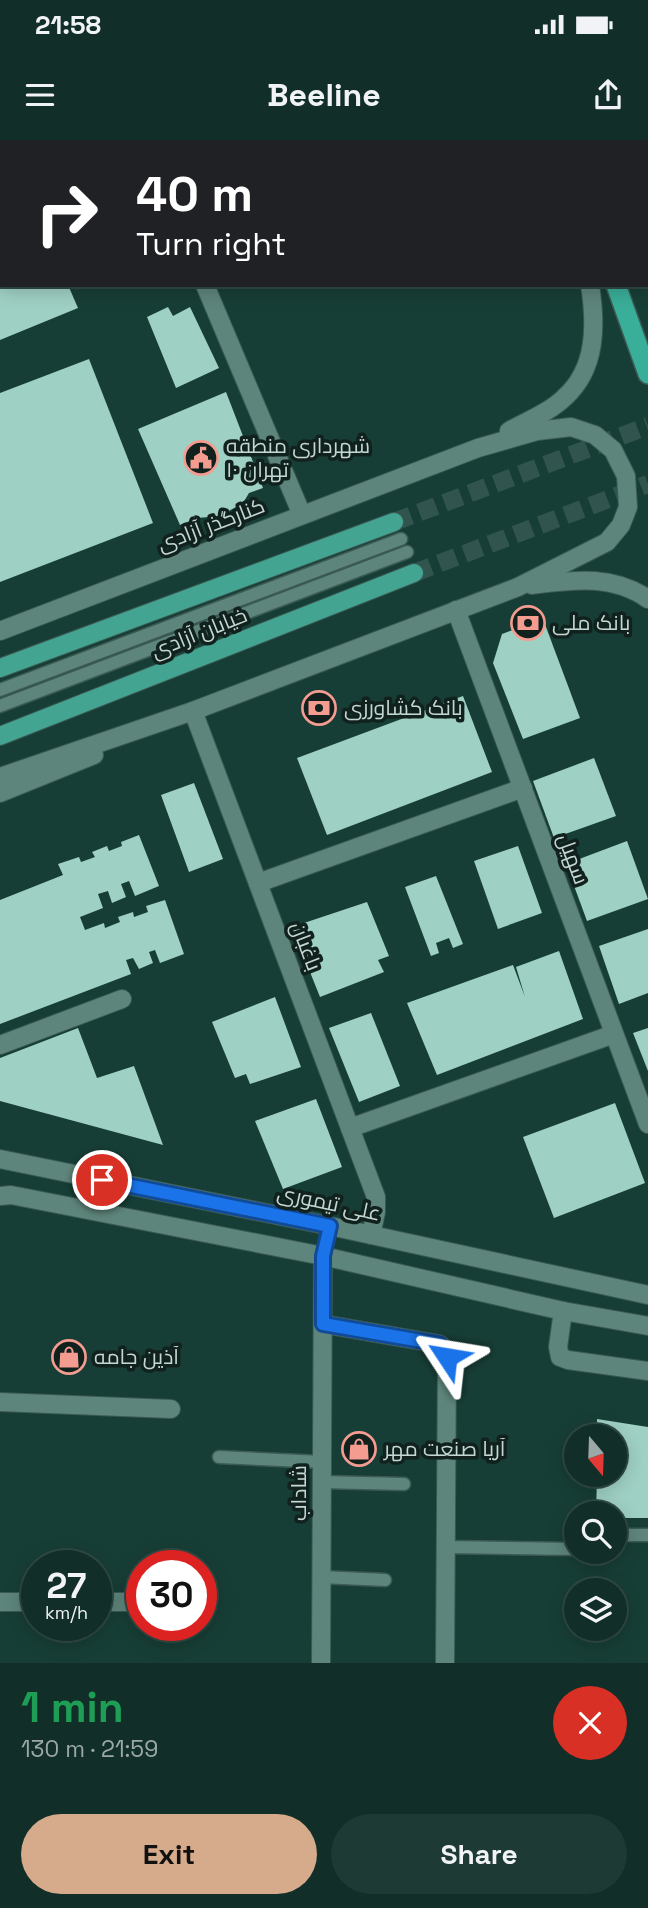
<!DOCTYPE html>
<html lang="en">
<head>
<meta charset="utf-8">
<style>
	body { margin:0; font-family:"Space Grotesk",Cairo,sans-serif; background:#1e3a34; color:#f1f3f6; height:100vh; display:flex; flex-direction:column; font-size:26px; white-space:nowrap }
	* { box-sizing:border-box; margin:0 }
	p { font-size:23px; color:#9ca8a8 }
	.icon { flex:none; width:38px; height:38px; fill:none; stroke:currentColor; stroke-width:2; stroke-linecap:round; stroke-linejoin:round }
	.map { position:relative; height:1523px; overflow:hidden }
	.sheet { display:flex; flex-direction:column; background:#112e28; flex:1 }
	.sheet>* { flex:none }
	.guide { position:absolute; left:0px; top:0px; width:649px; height:147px; box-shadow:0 4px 18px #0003,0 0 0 2px #304a45; background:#202124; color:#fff; overflow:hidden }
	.needle { width:46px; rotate:161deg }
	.buttons { position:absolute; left:564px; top:1284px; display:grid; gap:14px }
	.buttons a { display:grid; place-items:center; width:63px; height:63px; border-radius:50%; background:#112e28; box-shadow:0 4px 18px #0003,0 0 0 2px #304a45; font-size:35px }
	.speed { position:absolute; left:21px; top:1410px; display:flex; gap:14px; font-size:35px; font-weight:700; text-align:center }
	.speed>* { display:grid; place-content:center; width:91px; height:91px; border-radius:50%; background:#112e28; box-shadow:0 4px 18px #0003,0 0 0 2px #304a45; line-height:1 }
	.speed small { font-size:18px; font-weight:400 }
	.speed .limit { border:10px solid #d22; background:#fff; color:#111 }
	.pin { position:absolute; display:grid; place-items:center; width:60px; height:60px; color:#fff; margin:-30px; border:4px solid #fff; border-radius:50%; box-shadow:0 2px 7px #0007 }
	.me { position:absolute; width:77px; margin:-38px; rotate:303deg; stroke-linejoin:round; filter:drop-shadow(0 0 5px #0008) }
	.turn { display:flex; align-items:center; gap:24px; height:147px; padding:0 21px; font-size:32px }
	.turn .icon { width:91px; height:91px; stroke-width:2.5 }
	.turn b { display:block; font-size:49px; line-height:60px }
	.round { display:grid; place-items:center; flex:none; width:74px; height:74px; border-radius:37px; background:#1e3a34 }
	.headline { display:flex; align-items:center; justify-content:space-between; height:119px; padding:0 21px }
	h1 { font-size:42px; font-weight:700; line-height:52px; color:#1e9e55 }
	.cta { display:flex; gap:14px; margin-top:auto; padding:14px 21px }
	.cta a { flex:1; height:80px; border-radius:42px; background:#d6ab8b; color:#111; font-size:28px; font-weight:700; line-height:80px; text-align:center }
	.cta a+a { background:#1e3a34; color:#f1f3f6 }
	.status { display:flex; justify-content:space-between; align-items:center; height:49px; padding:0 35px; background:#112e28; direction:ltr }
	.status svg { height:19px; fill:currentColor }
	header { display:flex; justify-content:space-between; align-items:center; height:91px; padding:0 21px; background:#112e28; font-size:32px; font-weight:700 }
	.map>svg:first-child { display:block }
</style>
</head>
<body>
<div class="status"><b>21:58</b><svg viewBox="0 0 49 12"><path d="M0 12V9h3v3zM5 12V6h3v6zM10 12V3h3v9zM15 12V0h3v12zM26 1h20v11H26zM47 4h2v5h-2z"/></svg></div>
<header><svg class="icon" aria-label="menu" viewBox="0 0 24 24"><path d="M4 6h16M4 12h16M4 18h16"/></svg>Beeline<svg class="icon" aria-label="share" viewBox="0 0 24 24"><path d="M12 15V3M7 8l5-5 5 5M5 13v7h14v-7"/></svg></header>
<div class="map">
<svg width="648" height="1523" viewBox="0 0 648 1523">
	<rect width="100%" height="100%" fill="#173e36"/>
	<g fill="#9fd0c4">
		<path d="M0,145h68l10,23 -78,32z"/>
		<path d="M168,167l5,9 17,-9 29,61 -43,20 -29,-71z"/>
		<path d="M89,219l64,164 -153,59v-189z"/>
		<path d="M226,252l37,96 -14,5 -6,10 -23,13 -23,2 -17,7 -42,-96z"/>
		<path d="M543,479l37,99 -57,21 -30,-76 9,-29z"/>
		<path d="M463,556l29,76 -165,63 -30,-77z"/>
		<path d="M594,618l22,58 -62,22 -21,-57z"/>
		<path d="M194,643l29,76 -34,13 -28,-77z"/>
		<path d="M139,695l20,51 -24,10 -6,-15 -8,3 5,13 -14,6 -4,-12 -10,3 5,14 -23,9 5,13 19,-7 1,5 15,-6 -2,-5 15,-5 1,5 14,-5 -2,-6 19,-6 19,54 -24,9 -5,-13 -6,2 4,11 -14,6 -6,-11 -7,2 5,14 -131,50v-124l63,-25 -5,-11 21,-7 2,5 14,-5 -3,-5 15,-6 2,5 13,-5 -1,-4z"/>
		<path d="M627,701l21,58 -61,22 -21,-57z"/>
		<path d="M518,706l24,67 -44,16 -24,-68z"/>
		<path d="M436,736l27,68 -10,4 -4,-10 -13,5 3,10 -8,3 -26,-69z"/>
		<path d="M367,762l22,54 -11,4 6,12 -64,25 -28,-70z"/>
		<path d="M648,789v64l-29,11 -20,-58z"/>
		<path d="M559,811l24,68 -146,56 -30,-72 106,-38 12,32 -9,-30z"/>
		<path d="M275,857l26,70 -51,17 -4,-10 -11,4 -23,-56z"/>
		<path d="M371,873l29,73 -41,16 -30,-74z"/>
		<path d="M78,888l19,50 37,-12 29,79 -163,-44v-43z"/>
		<path d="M648,888v43l-15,-38z"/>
		<path d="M316,959l26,68 -59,22 -28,-68z"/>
		<path d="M615,963l30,80 -91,35 -31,-81z"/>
		<path d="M597,1279l51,8v91h-29v5h-5v-9h-18l1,-39h17v-38h-17z"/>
	</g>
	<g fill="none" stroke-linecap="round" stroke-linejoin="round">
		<g stroke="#31554e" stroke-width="18" stroke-dasharray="18 9" stroke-linecap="butt">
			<path d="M394,382l254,-96"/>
			<path d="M414,433l234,-89"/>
		</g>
		<g stroke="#3b5a54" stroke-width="15">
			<g id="service">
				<path d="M181,2l4,-2"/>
				<path d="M0,550l401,-151"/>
				<path d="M0,566l407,-154"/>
				<path d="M219,1317l103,5"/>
				<path d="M322,1342l82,2"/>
				<path d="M616,1395h32"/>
				<path d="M446,1407l127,2"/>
				<path d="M321,1437l64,3"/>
			</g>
		</g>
		<g stroke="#3b5a54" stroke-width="20">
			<g id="minor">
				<path d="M144,0l1,2"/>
				<path d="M205,145l97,230"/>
				<path d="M456,470l192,514"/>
				<path d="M193,571l183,486v15l-5,23"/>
				<path d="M258,743l265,-95"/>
				<path d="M0,905l122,-46"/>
				<path d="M350,988l264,-94"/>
				<path d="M563,1171l-5,36 2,10 8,3 80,11"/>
				<path d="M323,1184l116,20 6,5 2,9 -2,305"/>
				<path d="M0,1262l171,7"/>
				<path d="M0,1462h37"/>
				<path d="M96,1462h46"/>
				<path d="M321,1523l2,-407"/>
			</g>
		</g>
		<g stroke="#3b5a54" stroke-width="20">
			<g id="secondary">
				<path d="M509,291c18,-10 41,-19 56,-34 32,-29 31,-73 25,-112"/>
				<path d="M532,445c41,-5 80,-11 116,14"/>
				<path d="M0,491l478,-183 59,-17 34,-4 24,8 18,15 13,26 2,31 -7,18 -14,17 -89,45 -325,124 -193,66"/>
				<path d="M0,653l94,-38"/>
				<path d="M0,1019l330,67 318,69"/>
				<path d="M0,1056l11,-1 312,61 240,55 85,15"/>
			</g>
		</g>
		<g stroke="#3b5a54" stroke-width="20">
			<g id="primary">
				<path d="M0,528l394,-146"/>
				<path d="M0,596l414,-163"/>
			</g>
		</g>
		<g stroke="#3b5a54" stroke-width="22">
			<g id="trunk">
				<path d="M568,0v2"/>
				<path d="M627,0v2"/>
				<path d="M648,67v1"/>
				<path d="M616,145l32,89"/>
			</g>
		</g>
		<use href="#service" stroke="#5e857b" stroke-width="12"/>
		<use href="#minor" stroke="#5e857b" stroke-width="18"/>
		<use href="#secondary" stroke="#5e857b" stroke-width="18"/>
		<use href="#primary" stroke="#42a491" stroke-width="18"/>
		<use href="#trunk" stroke="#39ae98" stroke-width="19"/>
	</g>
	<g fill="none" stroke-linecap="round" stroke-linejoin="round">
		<g stroke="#114b97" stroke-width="18">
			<path id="route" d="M102,1040l228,46 -7,30v68l116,20 5,5 3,8"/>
		</g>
		<use href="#route" stroke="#1a73e8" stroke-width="12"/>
	</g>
	<defs>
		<g id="civic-ring" transform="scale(1.75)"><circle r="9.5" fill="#11211d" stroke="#f59c91" stroke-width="1.5"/><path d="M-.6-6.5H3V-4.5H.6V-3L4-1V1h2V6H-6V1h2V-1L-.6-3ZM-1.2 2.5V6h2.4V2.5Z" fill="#f59c91"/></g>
		<g id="bank-ring" transform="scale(1.75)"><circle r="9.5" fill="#11211d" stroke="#f59c91" stroke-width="1.5"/><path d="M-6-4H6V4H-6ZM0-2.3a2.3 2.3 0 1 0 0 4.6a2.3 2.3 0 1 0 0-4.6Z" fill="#f59c91"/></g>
		<g id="shop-ring" transform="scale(1.75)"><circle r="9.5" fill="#11211d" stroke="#f59c91" stroke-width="1.5"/><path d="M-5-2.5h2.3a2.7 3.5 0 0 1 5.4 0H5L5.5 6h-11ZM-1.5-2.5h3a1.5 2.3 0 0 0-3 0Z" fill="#f59c91"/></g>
	</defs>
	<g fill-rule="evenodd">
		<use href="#civic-ring" x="201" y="318"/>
		<use href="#bank-ring" x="528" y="483"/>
		<use href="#bank-ring" x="319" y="568"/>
		<use href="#shop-ring" x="69" y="1217"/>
		<use href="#shop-ring" x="359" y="1309"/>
	</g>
	<g text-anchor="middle" stroke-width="7" stroke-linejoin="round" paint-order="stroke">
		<g font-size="21" fill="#c4d8d3" stroke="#11211d" text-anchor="start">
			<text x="226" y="313">شهرداری منطقه<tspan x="226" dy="24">۱۰ تهران</tspan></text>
			<text x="552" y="490">بانک ملی</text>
			<text x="344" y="575">بانک کشاورزی</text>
			<text x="94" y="1224">آذین جامه</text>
			<text x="384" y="1316">آریا صنعت مهر</text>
		</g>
		<g font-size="21" fill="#c4d8d3" stroke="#11211d">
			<text transform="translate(211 385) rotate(-21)" y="7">کنارگذر آزادی</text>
			<text transform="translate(199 493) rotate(-22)" y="7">خیابان آزادی</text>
			<text transform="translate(573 719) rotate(70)" y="7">سهیل</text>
			<text transform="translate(306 806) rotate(69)" y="7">باغبان</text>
			<text transform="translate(329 1063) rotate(12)" y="7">علی تیموری</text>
			<text transform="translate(299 1353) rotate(-90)" y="7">شاداب</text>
		</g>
	</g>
</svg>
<div class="buttons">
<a><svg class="needle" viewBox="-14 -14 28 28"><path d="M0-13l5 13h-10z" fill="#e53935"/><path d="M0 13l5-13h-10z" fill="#9ca8a8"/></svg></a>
<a><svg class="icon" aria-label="search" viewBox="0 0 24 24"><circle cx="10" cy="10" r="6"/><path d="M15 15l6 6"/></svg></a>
<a><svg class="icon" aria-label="layers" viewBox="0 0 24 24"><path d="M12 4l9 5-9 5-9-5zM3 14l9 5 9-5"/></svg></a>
</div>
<div class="speed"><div>27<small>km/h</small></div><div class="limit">30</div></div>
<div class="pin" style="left:102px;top:1040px;background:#d93025"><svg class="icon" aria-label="arrive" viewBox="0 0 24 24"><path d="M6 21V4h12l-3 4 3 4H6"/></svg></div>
<svg class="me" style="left:447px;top:1217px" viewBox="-20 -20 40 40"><path d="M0-17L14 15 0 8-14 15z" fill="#1a73e8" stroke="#fff" stroke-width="4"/></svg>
<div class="guide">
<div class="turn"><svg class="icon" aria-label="right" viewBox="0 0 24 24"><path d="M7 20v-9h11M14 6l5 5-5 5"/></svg><div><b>40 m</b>Turn right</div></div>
</div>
</div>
<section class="sheet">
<div class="headline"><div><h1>1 min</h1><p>130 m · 21:59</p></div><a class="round" style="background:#d93025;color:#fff"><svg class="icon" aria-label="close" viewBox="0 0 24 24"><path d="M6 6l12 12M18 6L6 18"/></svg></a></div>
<div class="cta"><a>Exit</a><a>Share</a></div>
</section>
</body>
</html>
